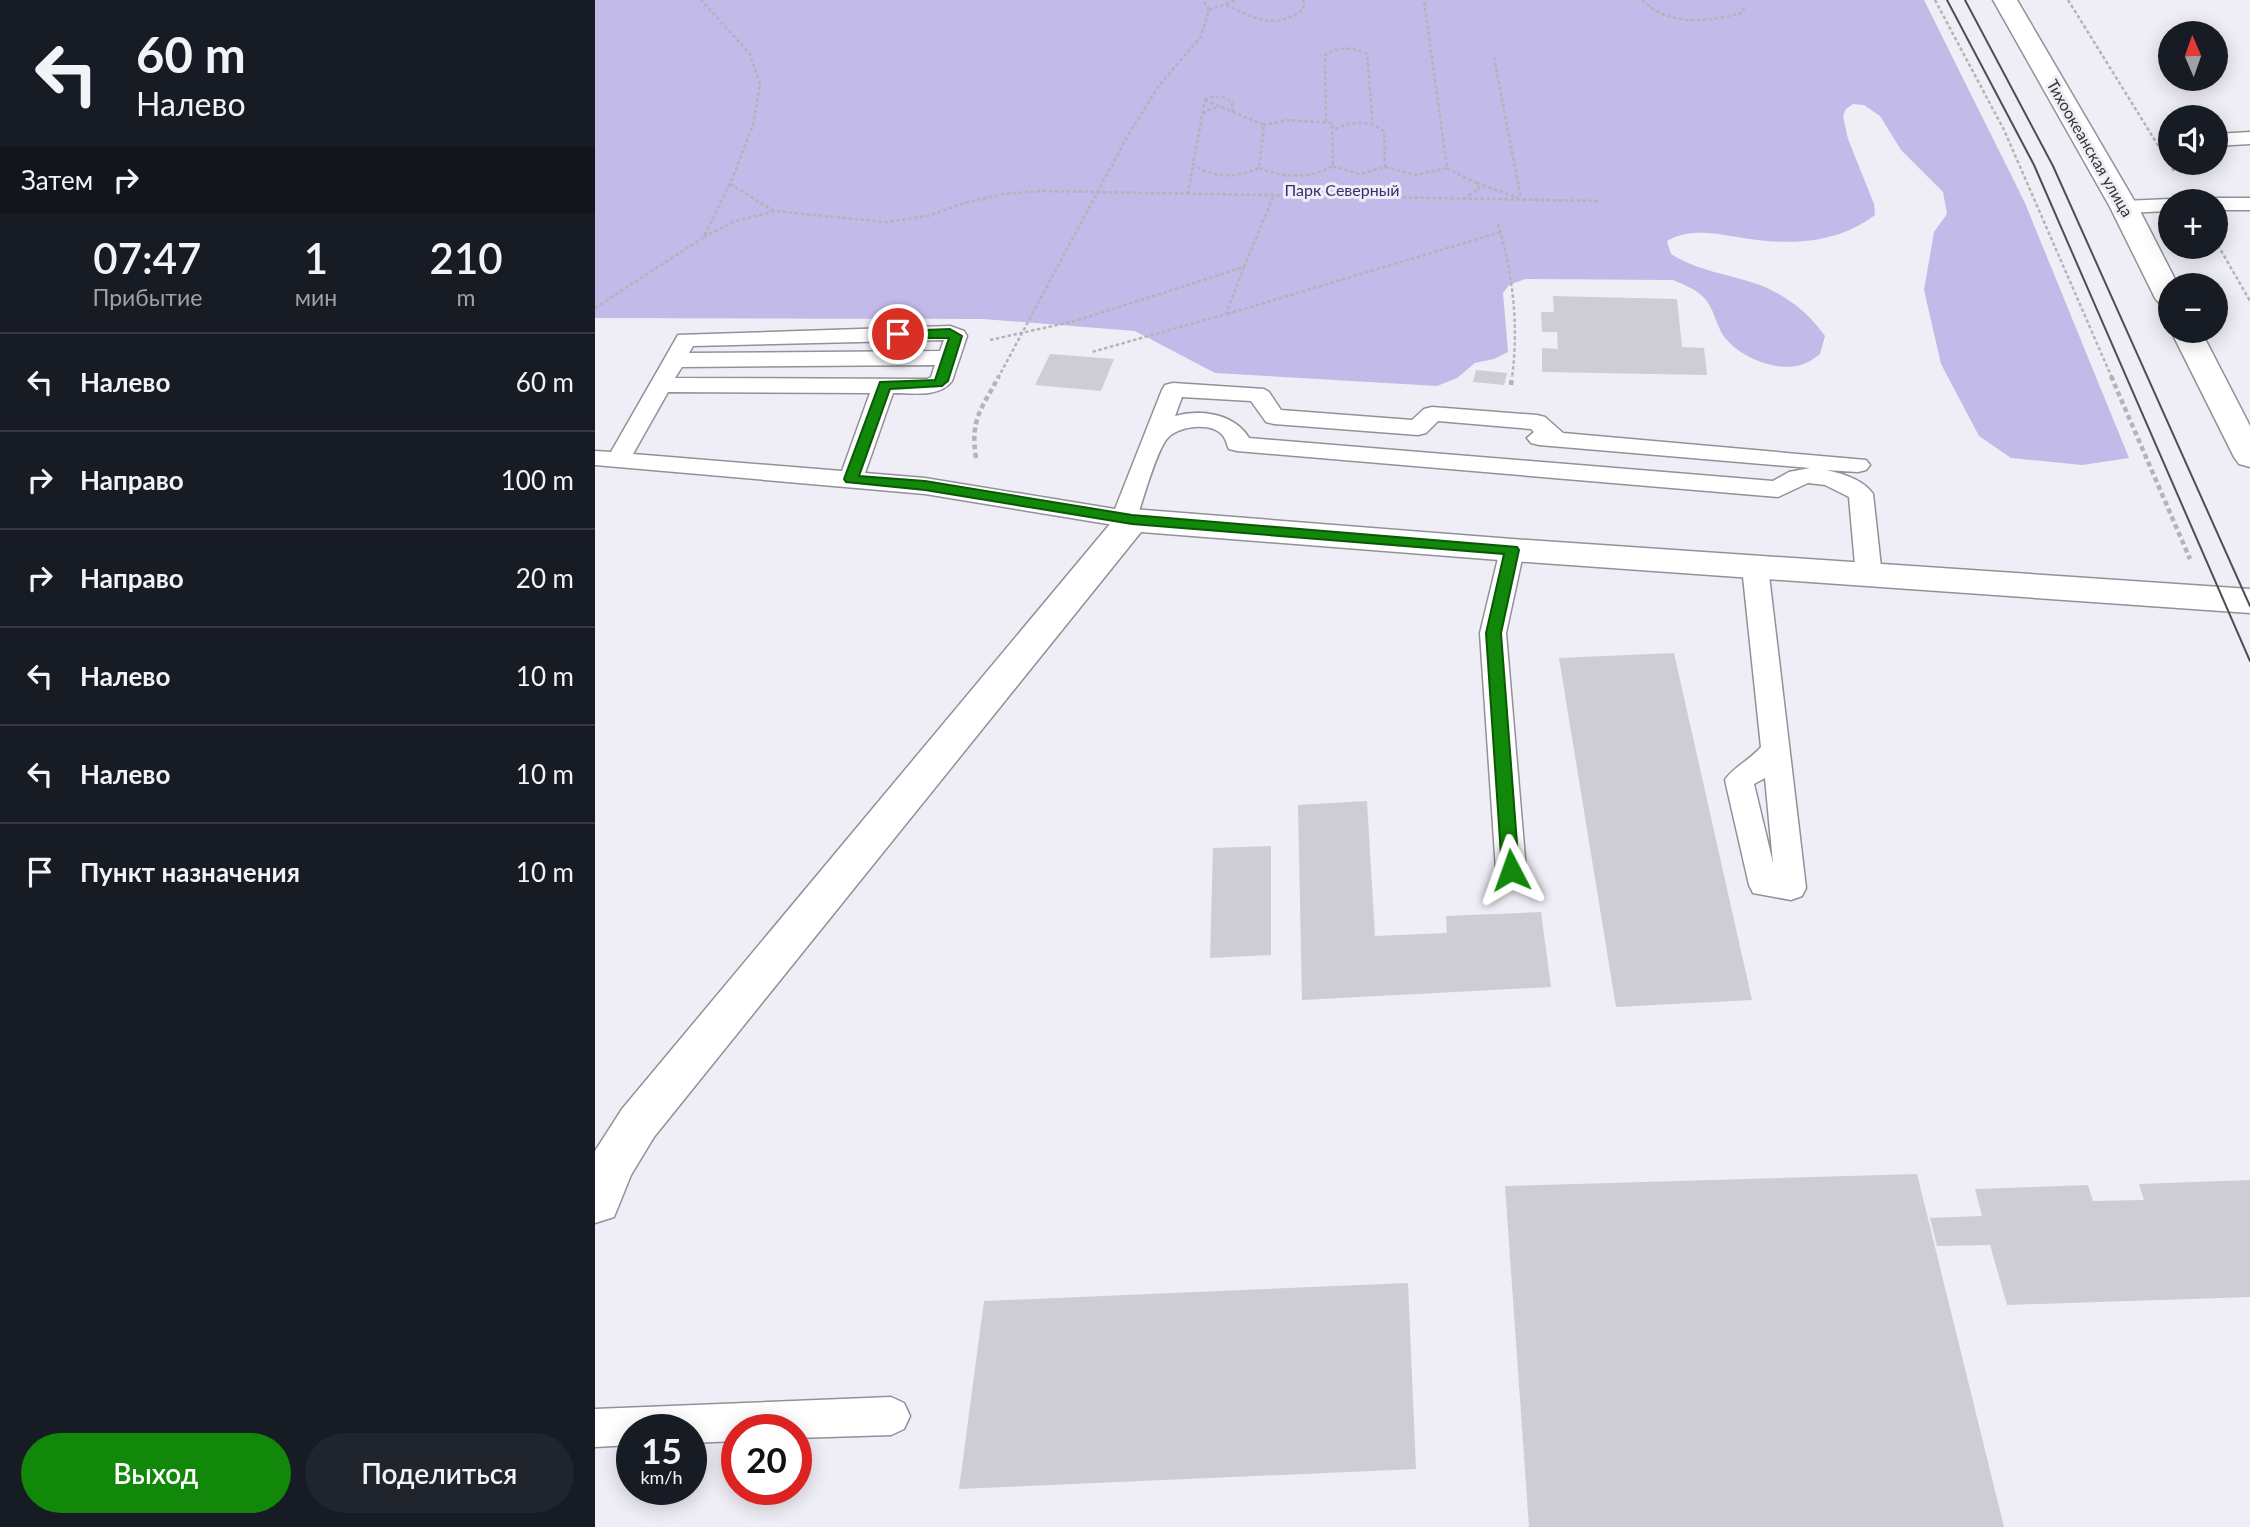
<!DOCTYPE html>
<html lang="ru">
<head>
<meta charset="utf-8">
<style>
	body { margin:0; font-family:Lato,sans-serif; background:#20242c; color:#f1f3f6; height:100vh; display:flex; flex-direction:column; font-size:26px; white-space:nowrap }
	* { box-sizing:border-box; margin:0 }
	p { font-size:23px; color:#9ea1a6 }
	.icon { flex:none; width:38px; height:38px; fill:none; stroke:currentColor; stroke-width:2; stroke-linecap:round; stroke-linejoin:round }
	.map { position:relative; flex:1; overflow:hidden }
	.details { display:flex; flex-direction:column; background:#171b24; width:595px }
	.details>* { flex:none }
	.top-card { background:#171b24; color:#f1f3f6; overflow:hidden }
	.needle { width:46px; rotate:358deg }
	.tools { position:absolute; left:1563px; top:21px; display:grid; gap:14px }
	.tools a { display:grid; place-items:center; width:70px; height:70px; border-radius:50%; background:#171b24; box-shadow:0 4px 18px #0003; font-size:35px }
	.speed { position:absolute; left:21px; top:1414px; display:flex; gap:14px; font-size:35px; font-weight:700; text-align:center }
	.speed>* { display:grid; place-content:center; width:91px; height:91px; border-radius:50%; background:#171b24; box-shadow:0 4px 18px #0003; line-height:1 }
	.speed small { font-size:18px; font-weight:400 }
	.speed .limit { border:10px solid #d22; background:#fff; color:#111 }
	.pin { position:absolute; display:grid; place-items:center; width:60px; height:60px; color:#fff; margin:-30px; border:4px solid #fff; border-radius:50%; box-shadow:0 2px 7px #0007 }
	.me { position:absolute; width:77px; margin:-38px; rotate:356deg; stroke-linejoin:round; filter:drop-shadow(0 0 5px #0008) }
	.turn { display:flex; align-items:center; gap:24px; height:147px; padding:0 21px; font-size:32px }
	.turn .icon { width:91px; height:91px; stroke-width:2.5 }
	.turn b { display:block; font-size:49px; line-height:60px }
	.then { display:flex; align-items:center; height:66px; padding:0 21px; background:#0003; gap:14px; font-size:26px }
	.eta { display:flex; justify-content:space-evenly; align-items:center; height:119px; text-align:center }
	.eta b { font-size:42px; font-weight:600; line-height:49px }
	.button { display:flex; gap:14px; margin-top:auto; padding:14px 21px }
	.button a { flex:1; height:80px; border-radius:42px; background:#118809; color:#fff; font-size:28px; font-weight:600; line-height:80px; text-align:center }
	.button a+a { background:#20242c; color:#f1f3f6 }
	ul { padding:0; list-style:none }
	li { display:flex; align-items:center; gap:21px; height:98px; padding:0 21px; border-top:2px solid #363941 }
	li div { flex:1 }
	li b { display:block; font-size:26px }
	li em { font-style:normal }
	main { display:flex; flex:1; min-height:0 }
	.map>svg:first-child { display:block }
</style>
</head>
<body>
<main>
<section class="details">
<div class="top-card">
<div class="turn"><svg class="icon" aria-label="left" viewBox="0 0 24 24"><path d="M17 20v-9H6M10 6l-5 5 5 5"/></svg><div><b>60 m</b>Налево</div></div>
<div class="then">Затем<svg class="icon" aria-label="right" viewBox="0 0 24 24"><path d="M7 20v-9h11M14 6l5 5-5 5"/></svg></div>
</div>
<div class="eta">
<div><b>07:47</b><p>Прибытие</p></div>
<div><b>1</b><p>мин</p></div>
<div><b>210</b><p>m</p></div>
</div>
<ul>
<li><svg class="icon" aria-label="left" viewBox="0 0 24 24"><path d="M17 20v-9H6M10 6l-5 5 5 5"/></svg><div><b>Налево</b></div><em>60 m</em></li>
<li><svg class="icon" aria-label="right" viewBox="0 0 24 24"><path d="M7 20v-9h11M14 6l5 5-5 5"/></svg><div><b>Направо</b></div><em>100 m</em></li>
<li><svg class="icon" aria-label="right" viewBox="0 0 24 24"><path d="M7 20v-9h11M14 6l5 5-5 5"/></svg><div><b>Направо</b></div><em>20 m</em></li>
<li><svg class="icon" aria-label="left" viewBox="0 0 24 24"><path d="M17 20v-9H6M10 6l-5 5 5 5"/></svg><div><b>Налево</b></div><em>10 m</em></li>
<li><svg class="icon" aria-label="left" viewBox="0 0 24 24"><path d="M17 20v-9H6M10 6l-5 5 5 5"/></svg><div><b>Налево</b></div><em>10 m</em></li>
<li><svg class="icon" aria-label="arrive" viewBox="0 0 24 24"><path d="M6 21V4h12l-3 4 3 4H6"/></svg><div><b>Пункт назначения</b></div><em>10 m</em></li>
</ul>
<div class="button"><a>Выход</a><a>Поделиться</a></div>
</section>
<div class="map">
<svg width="1655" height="1527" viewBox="0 0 1655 1527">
	<rect width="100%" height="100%" fill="#efeef6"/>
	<path fill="#c2bae8" d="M0,0h1329l101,203 104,255 -47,7 -71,-7 -32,-22 -38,-72 -17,-74 10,-58 13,-18 -4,-22 -42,-42 -21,-34 -16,-11 -11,-1 -7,5 -3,7 5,23 26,65 1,11c-34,26 -76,30 -118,25 -30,-3 -63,-15 -90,1l4,13c27,17 57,20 86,30 28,10 52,29 68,52l-5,18c-5,3 -9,7 -14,9 -26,12 -68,-6 -83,-28 -7,-11 -9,-25 -17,-35 -8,-10 -21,-15 -33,-20l-148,-1 -16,6 -6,8 5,59 -14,7 -19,4 -18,15 -20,8 -222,-13 -80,-42 -152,-12 -388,-1z"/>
	<g fill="#cecdd5">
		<path d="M958,296l124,3 5,48 22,1 3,27 -165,-3v-24l16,1 -1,-17h-15l-1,-20h13z"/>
		<path d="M455,354l64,5 -13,32 -66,-6z"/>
		<path d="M881,370l31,3 -3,12 -31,-3z"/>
		<path d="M1079,653l78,347 -136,7 -57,-349z"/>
		<path d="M772,801l8,135 72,-3 -1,-17 95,-4 10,75 -249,13 -4,-195z"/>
		<path d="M676,846v109l-61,3 3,-110z"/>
		<path d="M1322,1174l87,353h-475l-24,-341z"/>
		<path d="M1655,1180v117l-243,8 -17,-60 -53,1 -7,-28 52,-2 -7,-27 113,-4 5,16 51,-1 -5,-16z"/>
		<path d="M813,1283l8,186 -457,20 25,-188z"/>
	</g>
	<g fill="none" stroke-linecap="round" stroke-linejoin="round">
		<g stroke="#929199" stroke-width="3">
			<g id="service">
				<path d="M1655,132v12l-35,2v-12z"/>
				<path d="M1620,198h35v12h-35v-9h-8z"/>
				<path d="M1575,199l7,2h-7v10l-46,2 -7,-2 -3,-4 3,-4 7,-2z"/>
				<path d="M355,326l14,5 3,5 -15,45c-12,17 -41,12 -59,12l-28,80 60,5 190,31 47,-119 3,-5 8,-2 91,6 5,3 12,18 131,10 12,-11 8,-2 105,8 8,2 18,16 303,27 4,5 -4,5 -8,2 -33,-2c16,3 38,9 48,24l9,82 -4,6 -9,3 -9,-3 -4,-6 -7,-79 -24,-12 -17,-2 -30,14 -541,-46 -8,-2c-2,-3 -2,-7 -4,-10 -8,-19 -49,-14 -59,1 -11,16 -21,54 -28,74l6,6 -3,6 -9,2 -207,-34 -330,-29v-14l16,1 67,-117zM349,340l-4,11 -251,2 4,-7zM340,365l-4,12 -4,2 -252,-1 7,-11zM73,392l202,1 -28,78 -209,-17zM587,397l69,4 15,21 8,2 144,11 8,-2 12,-12 93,8 3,3 -7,6 4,5 8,2 271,23 -21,4 -16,9 -524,-43c-15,-25 -49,-29 -74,-22z"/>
				<path d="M917,542l9,2 3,6 -18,83 20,237 -5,8 -10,4 -10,-4 -5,-8 -16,-237 20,-83 3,-6z"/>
				<path d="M1160,559l9,2 4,6 38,321 -4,8 -11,4 -38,-7 -4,-8 -24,-105c6,-11 26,-21 36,-33l-19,-180 4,-6zM1170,778l8,85 -19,-79z"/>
				<path d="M296,1397l13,6 6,13 -6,13 -13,6 -95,3v-8h-59v11l-46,2v-13h-59v15l-37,2v-38z"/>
			</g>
		</g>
		<g stroke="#929199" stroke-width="3">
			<path id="minor" d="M537,509l380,30 738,50v24l-738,-52 -371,-29 -487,605 -23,38 -17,42 -19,6v-72l27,-42 498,-597z"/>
		</g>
		<g stroke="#929199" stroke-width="3">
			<g id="primary">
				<path d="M1398,0h24l121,207 40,78h-8v22l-10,-3 -5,-6 -45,-91z"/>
				<path d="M1576,331h30l49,95v41l-11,-3 -5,-7z"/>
			</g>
		</g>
		<g stroke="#b3b3b9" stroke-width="2.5" stroke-dasharray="3.5 2.5" stroke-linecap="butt">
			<path d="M1047,0c28,27 64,22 99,13l5,-8"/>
			<path d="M1340,0l69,130 108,248"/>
			<path d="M1473,0l106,171"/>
			<path d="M631,5c28,13 49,26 78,4l-1,-9"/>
			<path d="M614,10l27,-10"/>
			<path d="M899,57l27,142"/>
			<path d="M610,100l3,-3h15l9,5 1,10"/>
			<path d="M610,100l59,25 -5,43c-24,10 -45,11 -66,-4z"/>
			<path d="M608,114l4,-4 13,-3"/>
			<path d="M731,122l-1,-67c14,-9 28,-8 42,-1l6,71"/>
			<path d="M738,166l26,8 26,-7 -1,-36c-15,-11 -34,-10 -50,-1"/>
			<path d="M790,167l31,8 31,-7 -23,-168"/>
			<path d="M664,168c25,10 50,11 74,-2l-1,-43 -45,-3 -23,5"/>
			<path d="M852,168l29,15 3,6 -13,8"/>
			<path d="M882,183l41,15"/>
			<path d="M135,184l44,27"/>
			<path d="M593,194l5,-30"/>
			<path d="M903,224c15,51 21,101 14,154"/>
			<path d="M109,237l31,-16 40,-10 111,11 42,-6 36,-13 39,-9 37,-3 560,10"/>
			<path d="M1620,240l35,61"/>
			<path d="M649,267l30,-72"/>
			<path d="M0,308l109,-71 29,-60 20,-52 7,-41 -10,-30 -49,-54"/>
			<path d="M632,314l274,-82"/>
			<path d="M395,340l85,-19 169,-54 -18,47 -134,38"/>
			<path d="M403,378l129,-241 31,-50 43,-51 8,-26 -6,-10"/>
		</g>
		<g stroke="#b3b3b9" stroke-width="4.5" stroke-dasharray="5 3.5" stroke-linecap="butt">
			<path d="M1516,376l79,183"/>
			<path d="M916,385l1,-9"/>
			<path d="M381,458c-6,-39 5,-48 23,-82"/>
		</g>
		<use href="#service" fill="#fff" fill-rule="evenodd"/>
		<use href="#minor" fill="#fff" fill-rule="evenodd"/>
		<use href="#primary" fill="#fff" fill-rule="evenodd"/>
		<g stroke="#4f4f52" stroke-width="2">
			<path d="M1352,0l87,165 216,496"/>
			<path d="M1370,0l88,166 197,440"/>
		</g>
	</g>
	<path fill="#118809" stroke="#0b5806" stroke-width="2" d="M355,329l12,7 -14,45 -6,5 -52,3 -31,87 66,5 207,34 385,32 2,3 -18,83 18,237 -2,5h-12l-3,-5 -16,-237 18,-79 -372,-30 -207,-34 -79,-8 -2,-3 36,-97 55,-2 14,-42h-51l-6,-4 6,-3z"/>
	<g text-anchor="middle" stroke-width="6" stroke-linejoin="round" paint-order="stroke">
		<g font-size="16" fill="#353538" stroke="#efeef6">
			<text transform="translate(1495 148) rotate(60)" y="6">Тихоокеанская улица</text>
		</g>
		<g font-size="16" fill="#3c2a6e" stroke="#efeef6">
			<text x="747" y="196">Парк Северный</text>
		</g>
	</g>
</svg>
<div class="tools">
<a><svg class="needle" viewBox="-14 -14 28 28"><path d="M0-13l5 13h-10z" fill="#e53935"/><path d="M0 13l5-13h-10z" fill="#9ea1a6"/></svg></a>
<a><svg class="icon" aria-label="sound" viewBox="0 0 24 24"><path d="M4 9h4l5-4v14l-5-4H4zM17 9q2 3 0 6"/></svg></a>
<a>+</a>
<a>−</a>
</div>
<div class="speed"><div>15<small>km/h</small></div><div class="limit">20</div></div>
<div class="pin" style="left:303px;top:334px;background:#d93025"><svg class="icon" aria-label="arrive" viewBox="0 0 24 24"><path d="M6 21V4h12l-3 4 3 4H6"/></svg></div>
<svg class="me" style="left:916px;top:870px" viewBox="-20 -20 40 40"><path d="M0-17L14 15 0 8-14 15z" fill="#118809" stroke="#fff" stroke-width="4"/></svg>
</div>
</main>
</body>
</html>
